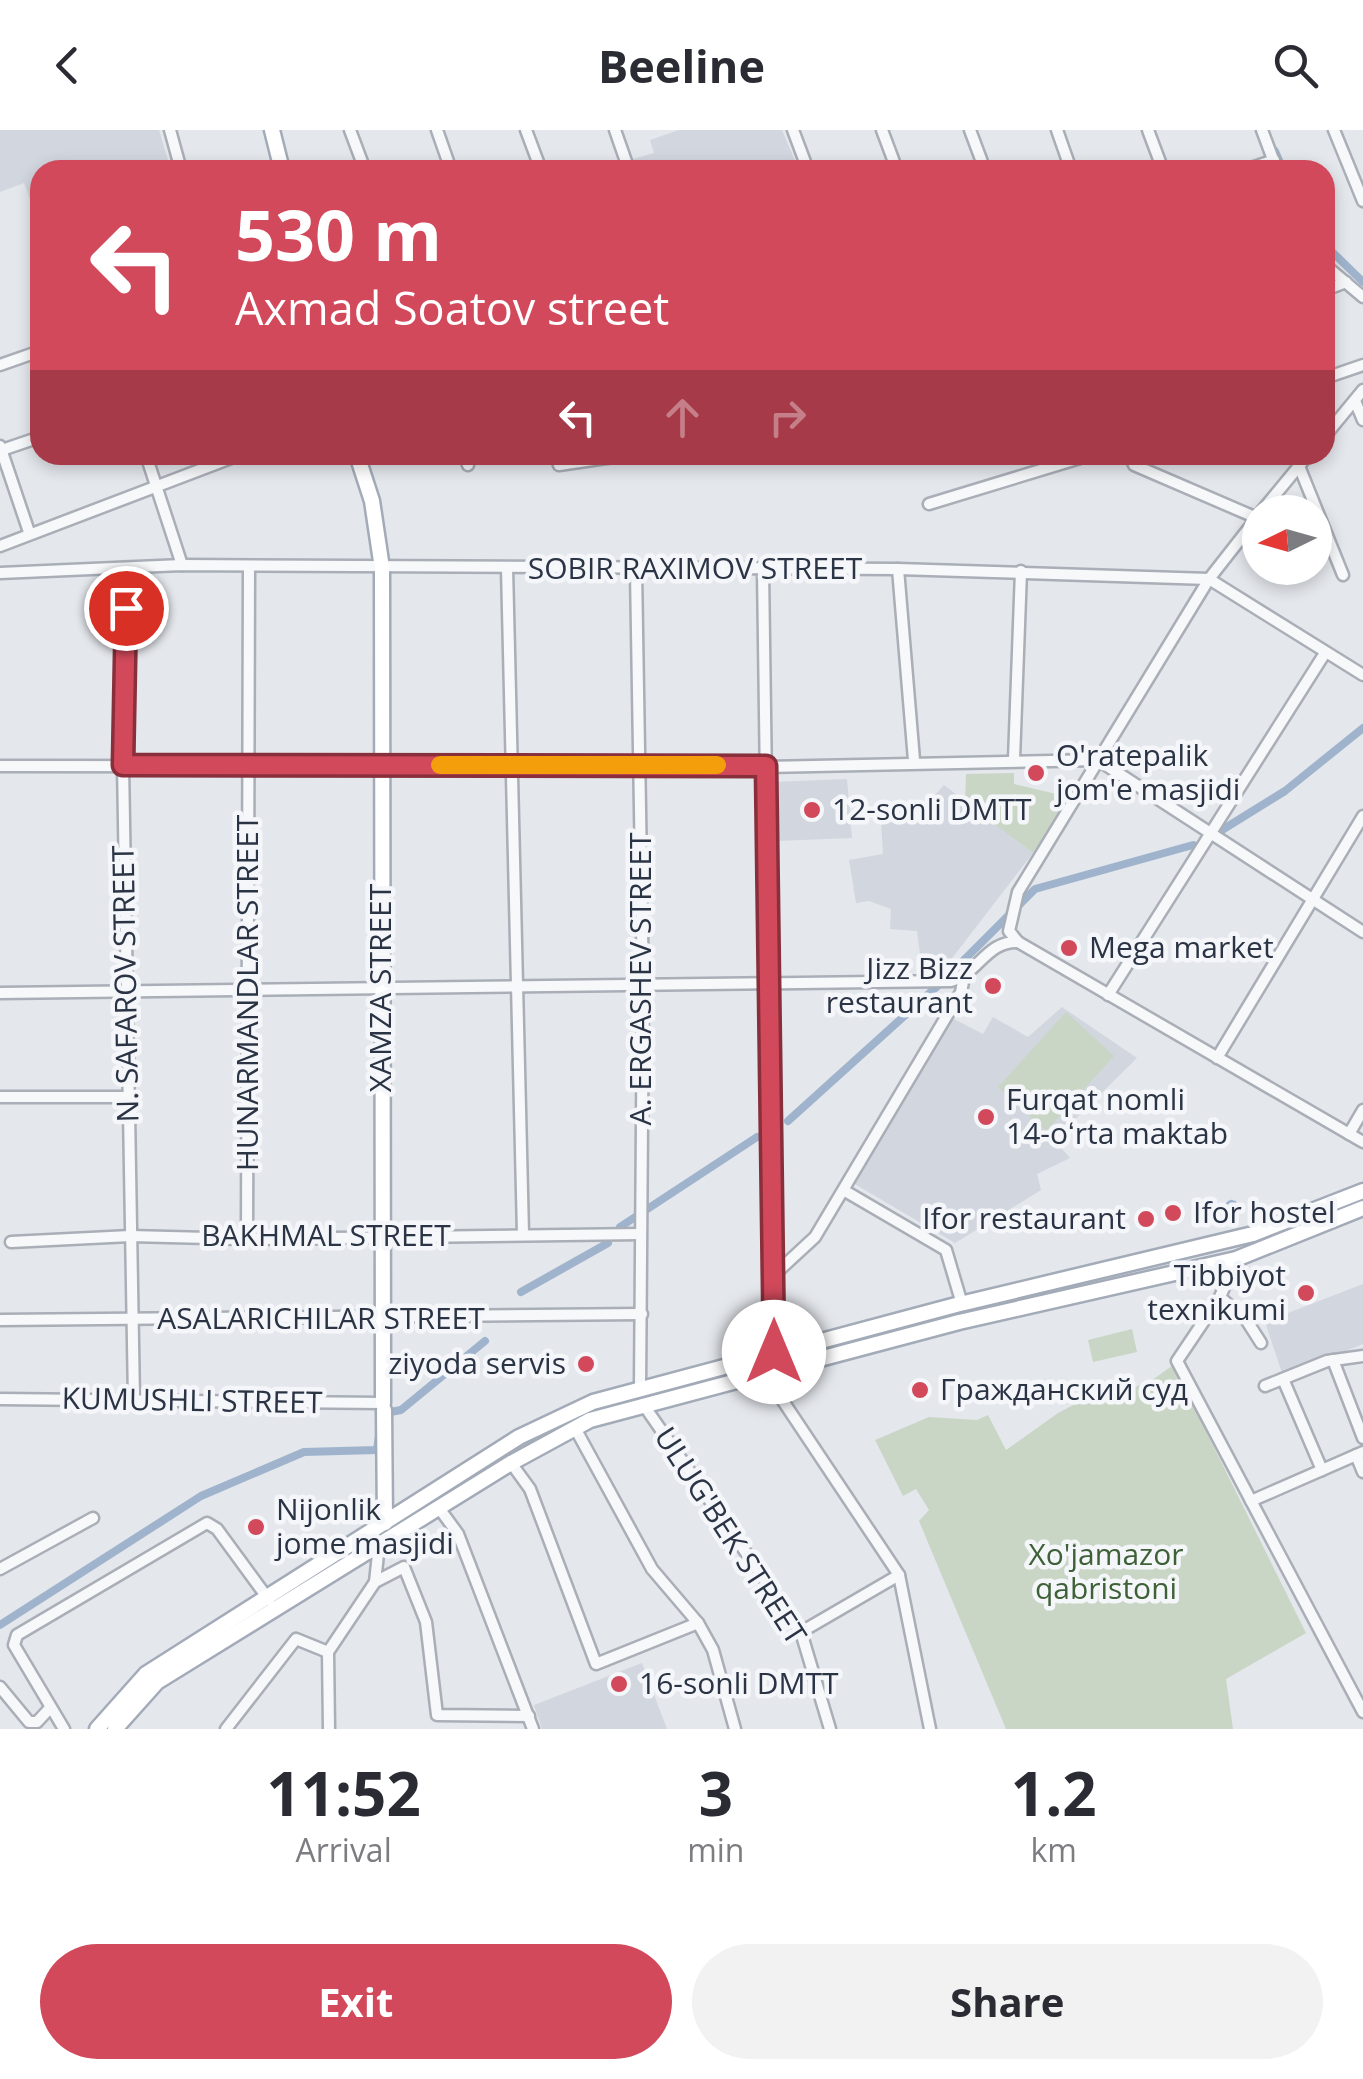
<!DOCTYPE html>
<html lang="en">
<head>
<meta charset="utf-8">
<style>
	body { margin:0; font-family:"Open Sans",sans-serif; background:#f2f2f3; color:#2b2b33; height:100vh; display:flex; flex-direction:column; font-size:38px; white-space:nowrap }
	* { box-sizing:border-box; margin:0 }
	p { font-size:32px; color:#7c7c81 }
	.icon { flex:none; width:55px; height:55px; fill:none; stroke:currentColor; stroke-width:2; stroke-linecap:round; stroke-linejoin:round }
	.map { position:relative; height:1599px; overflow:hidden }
	.drawer { display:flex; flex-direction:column; background:#fff; flex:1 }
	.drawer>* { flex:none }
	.hud { position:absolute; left:30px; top:30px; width:1305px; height:305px; border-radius:30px; box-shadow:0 5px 15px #0003; background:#d1495b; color:#fff; overflow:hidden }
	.needle { width:65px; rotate:265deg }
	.controls { position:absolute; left:1242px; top:365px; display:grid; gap:20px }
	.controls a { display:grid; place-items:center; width:90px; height:90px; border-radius:50%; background:#fff; box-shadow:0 5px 15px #0003; font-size:50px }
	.pin { position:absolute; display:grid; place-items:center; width:85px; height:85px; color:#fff; margin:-42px; border:5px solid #fff; border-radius:50%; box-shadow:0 2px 10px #0007 }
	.me { position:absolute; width:110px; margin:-55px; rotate:0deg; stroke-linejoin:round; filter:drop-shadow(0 0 8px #0008) }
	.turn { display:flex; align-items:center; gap:35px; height:210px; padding:0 40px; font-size:45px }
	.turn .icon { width:130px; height:130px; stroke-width:2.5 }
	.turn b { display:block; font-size:70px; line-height:85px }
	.lanes { display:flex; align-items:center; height:95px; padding:0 40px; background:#0003; justify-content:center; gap:50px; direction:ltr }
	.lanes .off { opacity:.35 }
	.eta { display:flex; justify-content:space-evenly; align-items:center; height:170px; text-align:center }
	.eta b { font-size:60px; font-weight:700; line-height:70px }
	.action { display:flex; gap:20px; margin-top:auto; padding:20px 40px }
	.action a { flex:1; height:115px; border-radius:60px; background:#d1495b; color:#fff; font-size:40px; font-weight:700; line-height:115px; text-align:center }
	.action a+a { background:#f2f2f3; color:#2b2b33 }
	header { display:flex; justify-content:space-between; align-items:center; height:130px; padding:0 40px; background:#fff; font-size:45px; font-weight:700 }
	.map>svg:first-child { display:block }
</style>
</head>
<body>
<header><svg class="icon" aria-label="back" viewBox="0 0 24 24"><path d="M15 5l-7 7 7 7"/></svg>Beeline<svg class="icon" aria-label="search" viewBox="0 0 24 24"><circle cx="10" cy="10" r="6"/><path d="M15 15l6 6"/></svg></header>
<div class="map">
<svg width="1363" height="1599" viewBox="0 0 1363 1599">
	<rect width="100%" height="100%" fill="#e4e7ec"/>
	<g fill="#d2d6de">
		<path d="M0,0h159l12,40h-131v57l-16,-44 -24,9z"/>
		<path d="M679,0h103l17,40h-162l-4,-11 21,-6 -4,-13z"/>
		<path d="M847,649l5,59 -76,3 -3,-59z"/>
		<path d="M944,655l89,68 -87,113 -24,3 -5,-38 -27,-2 1,-20 -22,-8 -13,2 -7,-43 34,-6 -3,-51 47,1z"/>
		<path d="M1062,877l75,51 -83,82 16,18 -33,16 4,16 -86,53 -102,-60 99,-165 31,16 10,-17 35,20z"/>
		<path d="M1363,1154v60l-80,32 -18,-54z"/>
		<path d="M642,1533l25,66h-125l-8,-24z"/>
	</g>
	<g fill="#c9d6c5">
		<path d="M1014,643v11l55,13 -36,56 -68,-51 1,-28z"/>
		<path d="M1066,882l48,44 -68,75 -48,-44z"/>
		<path d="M1132,1199l5,23 -44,10 -5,-22z"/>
		<path d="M1173,1235l133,268 -80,46 7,50h-227l-87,-208 10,-11 -13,-21 -13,7 -28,-56 54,-23 48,3 11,-5 18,35 52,-37 48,-25 23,1 22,-8z"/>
	</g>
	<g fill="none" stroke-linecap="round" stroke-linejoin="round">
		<g stroke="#9fb4cc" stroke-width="2.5">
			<path d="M1232,1071l1,3 -3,1 -1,-3z"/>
			<path d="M1229,1072l1,3h-3v-1z"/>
			<path d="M1232,1072h3v1l-2,1z"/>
		</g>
		<g stroke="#9fb4cc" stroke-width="8">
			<path d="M1275,21l8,19"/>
			<path d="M1325,115l38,37"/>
			<path d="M1222,700l63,-39 78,-63"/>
			<path d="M788,991l155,-140 92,-92 158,-44"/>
			<path d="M620,1097l137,-90"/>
			<path d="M521,1162l87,-49"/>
			<path d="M385,1283l16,-3 84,-69"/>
			<path d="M0,1495l201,-129 103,-44 73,-2 2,-15"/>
		</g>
		<g stroke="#a9aeb7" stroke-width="15">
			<g id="minor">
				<path d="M170,0l11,40"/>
				<path d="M350,0l15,40"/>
				<path d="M437,0l14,40"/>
				<path d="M526,0l15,40"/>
				<path d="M615,0l14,40"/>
				<path d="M793,0l15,40"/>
				<path d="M882,0l15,40"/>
				<path d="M970,0l15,40"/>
				<path d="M1057,0l14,40"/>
				<path d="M1148,0l15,40"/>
				<path d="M1262,0l15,40"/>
				<path d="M1334,0l29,71"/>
				<path d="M1245,40l29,-10"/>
				<path d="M1325,135l38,32"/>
				<path d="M1325,160l21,-8"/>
				<path d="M0,235l40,-14"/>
				<path d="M1325,248l38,-13"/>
				<path d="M1355,271l8,19"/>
				<path d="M1325,306l38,-46"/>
				<path d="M0,316l29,86"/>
				<path d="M2,320l38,-13"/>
				<path d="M146,325l36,110"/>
				<path d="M465,325l3,10"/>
				<path d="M556,325l3,10 68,-10"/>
				<path d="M1130,325l4,10 123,53"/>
				<path d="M1299,336l44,109"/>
				<path d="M929,374l161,-49"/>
				<path d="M1261,382l47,-57"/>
				<path d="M1260,384l-51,65 -191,313 -9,39 9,11 345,200"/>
				<path d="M0,416l239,-91"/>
				<path d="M507,438l16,666"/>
				<path d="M127,439l-4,196 11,635"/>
				<path d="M898,439l16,191"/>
				<path d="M763,440l11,782"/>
				<path d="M636,441l7,417 -3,400"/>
				<path d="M0,443l182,-8 716,4 311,10 154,96"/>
				<path d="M1014,629l7,-188"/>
				<path d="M0,636l766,1 332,-7 265,172"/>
				<path d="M0,863l951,-12c28,-8 35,-40 67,-39"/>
				<path d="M1108,865l217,-342"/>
				<path d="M1217,928l146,-242"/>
				<path d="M0,967h128"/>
				<path d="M1349,1004l14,-24"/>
				<path d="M845,1061l101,59 16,54"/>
				<path d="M247,1109l2,-672"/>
				<path d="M11,1112l119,-6 117,3 393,-5"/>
				<path d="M1236,1129l-16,38 -43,64 186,351"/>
				<path d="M775,1144l40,-37 146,-245 3,-15"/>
				<path d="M1220,1167l27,24 14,22"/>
				<path d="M0,1190l642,-6"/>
				<path d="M1333,1230l30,78"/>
				<path d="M763,1241l136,204 31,154"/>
				<path d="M1283,1249l39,91"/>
				<path d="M1265,1256l62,-25 36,-5"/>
				<path d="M0,1269l383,4 1,6"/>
				<path d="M643,1274l158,228 29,97"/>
				<path d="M575,1298l77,141 46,54 15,27 22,79"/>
				<path d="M1356,1325l7,17"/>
				<path d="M511,1333l19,26 66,175 102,-41"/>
				<path d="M1251,1371l112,-49"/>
				<path d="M439,1378l19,26 75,195"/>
				<path d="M0,1439l93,-51"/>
				<path d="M375,1452l29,-15 22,55 11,93 92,1"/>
				<path d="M801,1502l98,-57"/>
				<path d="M0,1557l29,35h8l13,-14"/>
				<path d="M64,1599l-50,-84 3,-10 190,-112 10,6 52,71"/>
				<path d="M226,1599l70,-90 32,13"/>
				<path d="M329,1599l-1,-77 47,-70 3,-28 -10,-3"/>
			</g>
		</g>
		<g stroke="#a3abb8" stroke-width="19">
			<g id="major">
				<path d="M272,0l10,40"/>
				<path d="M357,325l15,46 10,67 1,835"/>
				<path d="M384,1280l1,113"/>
				<path d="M97,1599l49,-55 373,-237 74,-35 363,-97 297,-71 110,-43"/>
				<path d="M115,1599l42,-47 354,-219 79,-43 369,-98 277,-63 127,-51"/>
			</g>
		</g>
		<use href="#minor" stroke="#f7f8fa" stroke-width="10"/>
		<use href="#major" stroke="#fff" stroke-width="14"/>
	</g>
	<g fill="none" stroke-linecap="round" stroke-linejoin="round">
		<g stroke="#882f3b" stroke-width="25">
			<path id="route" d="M126,478l-3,157 643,1 8,586"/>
		</g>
		<use href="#route" stroke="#d1495b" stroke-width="18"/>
		<path stroke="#f59e0b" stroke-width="18" d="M440,635h277"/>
	</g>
	<g fill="#d1495b" stroke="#f4f6f9" stroke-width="4">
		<circle cx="1036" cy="643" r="10"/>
		<circle cx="812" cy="680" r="10"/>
		<circle cx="1069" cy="818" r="10"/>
		<circle cx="993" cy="856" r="10"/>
		<circle cx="986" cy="987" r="10"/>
		<circle cx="1173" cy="1083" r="10"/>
		<circle cx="1146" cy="1089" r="10"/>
		<circle cx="1306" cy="1163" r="10"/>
		<circle cx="586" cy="1234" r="10"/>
		<circle cx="920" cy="1260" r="10"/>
		<circle cx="256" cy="1397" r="10"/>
		<circle cx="619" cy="1554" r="10"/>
	</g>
	<g text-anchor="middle" stroke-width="9" stroke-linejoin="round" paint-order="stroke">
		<g font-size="30" fill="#2b3445" stroke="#f4f6f9">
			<text x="695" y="449">SOBIR RAXIMOV STREET</text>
			<text transform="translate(641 849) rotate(-90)" y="10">A. ERGASHEV STREET</text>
			<text transform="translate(126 854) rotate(-91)" y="10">N. SAFAROV STREET</text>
			<text transform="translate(381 858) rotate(-90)" y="10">XAMZA STREET</text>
			<text transform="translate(248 863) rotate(-90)" y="10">HUNARMANDLAR STREET</text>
			<text x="326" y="1116">BAKHMAL STREET</text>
			<text x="321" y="1199">ASALARICHILAR STREET</text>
			<text transform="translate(192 1271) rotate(1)" y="10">KUMUSHLI STREET</text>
			<text transform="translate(730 1406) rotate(57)" y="10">ULUG'BEK STREET</text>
		</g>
		<g font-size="30" fill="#2b3445" stroke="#f4f6f9" text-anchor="start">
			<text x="1056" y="636">O'ratepalik<tspan x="1056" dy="34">jom'e masjidi</tspan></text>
			<text x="832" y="690">12-sonli DMTT</text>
			<text x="1089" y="828">Mega market</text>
			<text x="973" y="849" text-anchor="end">Jizz Bizz<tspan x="973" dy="34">restaurant</tspan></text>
			<text x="1006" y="980">Furqat nomli<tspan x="1006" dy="34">14-oʻrta maktab</tspan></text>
			<text x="1193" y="1093">Ifor hostel</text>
			<text x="1126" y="1099" text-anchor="end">Ifor restaurant</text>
			<text x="1286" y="1156" text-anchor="end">Tibbiyot<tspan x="1286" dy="34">texnikumi</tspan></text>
			<text x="566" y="1244" text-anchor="end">ziyoda servis</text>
			<text x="940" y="1270">Гражданский суд</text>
			<text x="276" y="1390">Nijonlik<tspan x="276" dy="34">jome masjidi</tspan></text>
			<text x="639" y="1564">16-sonli DMTT</text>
		</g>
		<g font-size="30" fill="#3f6138" stroke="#f4f6f9">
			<text x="1106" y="1435">Xo'jamazor<tspan x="1106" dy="34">qabristoni</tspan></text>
		</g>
	</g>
</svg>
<div class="controls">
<a><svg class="needle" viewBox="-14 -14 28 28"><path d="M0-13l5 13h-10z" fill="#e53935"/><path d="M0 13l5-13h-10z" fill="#7c7c81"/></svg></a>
</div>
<div class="pin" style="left:126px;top:478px;background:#d93025"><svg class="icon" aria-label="arrive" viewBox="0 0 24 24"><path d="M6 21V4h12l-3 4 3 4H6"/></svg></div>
<svg class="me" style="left:774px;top:1222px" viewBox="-20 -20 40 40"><circle r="19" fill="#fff"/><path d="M0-13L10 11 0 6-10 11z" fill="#d1495b"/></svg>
<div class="hud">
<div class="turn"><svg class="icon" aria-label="left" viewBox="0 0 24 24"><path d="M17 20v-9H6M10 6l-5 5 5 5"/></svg><div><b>530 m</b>Axmad Soatov street</div></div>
<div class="lanes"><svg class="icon" aria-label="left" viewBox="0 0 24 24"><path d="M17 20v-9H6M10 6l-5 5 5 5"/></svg><svg class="icon off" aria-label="ahead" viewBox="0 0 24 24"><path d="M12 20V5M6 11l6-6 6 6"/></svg><svg class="icon off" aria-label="right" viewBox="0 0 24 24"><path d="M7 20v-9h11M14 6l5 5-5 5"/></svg></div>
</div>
</div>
<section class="drawer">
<div class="eta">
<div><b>11:52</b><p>Arrival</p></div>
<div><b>3</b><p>min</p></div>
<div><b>1.2</b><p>km</p></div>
</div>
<div class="action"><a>Exit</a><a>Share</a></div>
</section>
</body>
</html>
